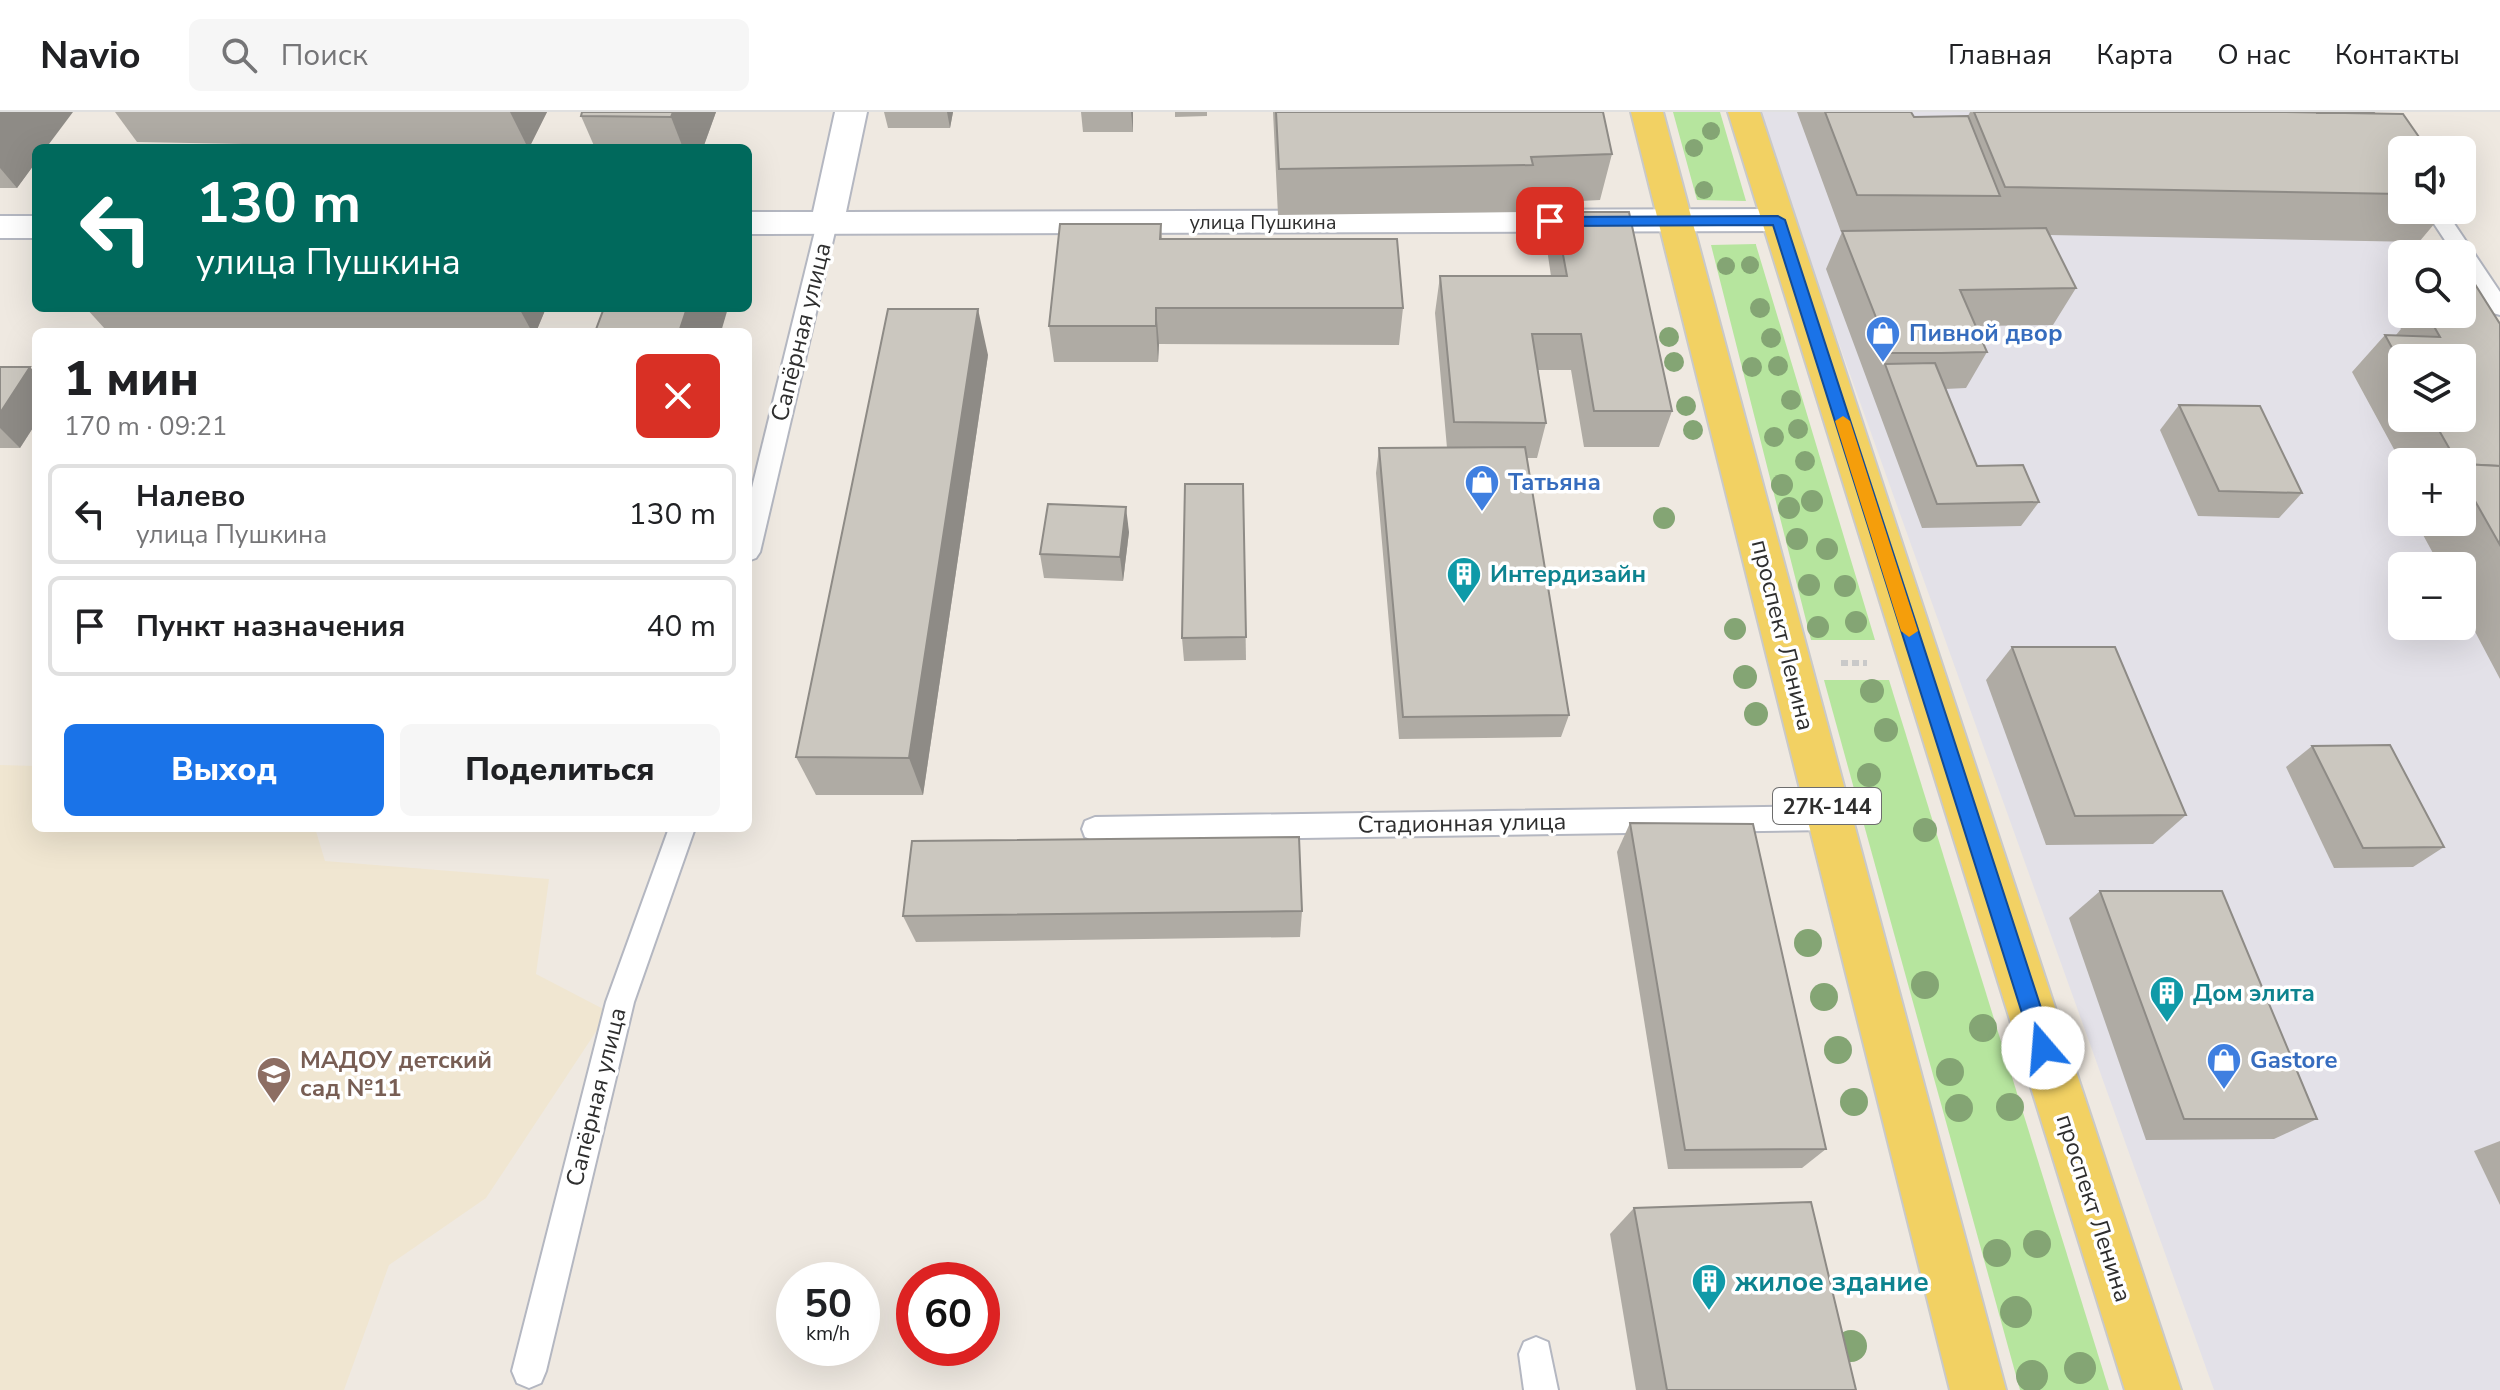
<!DOCTYPE html>
<html lang="ru">
<head>
<meta charset="utf-8">
<style>
	body { margin:0; font-family:"Nunito Sans",sans-serif; background:#f6f6f6; color:#202124; height:100vh; display:flex; flex-direction:column; font-size:30px; white-space:nowrap }
	* { box-sizing:border-box; margin:0 }
	p { font-size:26px; color:#757577 }
	.icon { flex:none; width:44px; height:44px; fill:none; stroke:currentColor; stroke-width:2; stroke-linecap:round; stroke-linejoin:round }
	.map { position:relative; flex:1; overflow:hidden }
	.drawer { position:absolute; left:32px; top:216px; width:720px; height:504px; display:flex; flex-direction:column; background:#fff; border-radius:12px; box-shadow:0 8px 32px #0002 }
	.drawer>* { flex:none }
	.banner { position:absolute; left:32px; top:32px; width:720px; height:168px; border-radius:12px; box-shadow:0 8px 32px #0002; background:#00695c; color:#fff; overflow:hidden }
	.controls { position:absolute; left:2388px; top:24px; display:grid; gap:16px }
	.controls a { display:grid; place-items:center; width:88px; height:88px; border-radius:12px; background:#fff; box-shadow:0 8px 32px #0002; font-size:40px }
	.speed { position:absolute; left:776px; top:1150px; display:flex; gap:16px; font-size:40px; font-weight:700; text-align:center }
	.speed>* { display:grid; place-content:center; width:104px; height:104px; border-radius:50%; background:#fff; box-shadow:0 8px 32px #0002; line-height:1 }
	.speed small { font-size:20px; font-weight:400 }
	.speed .limit { border:12px solid #d22; background:#fff; color:#111 }
	.pin { position:absolute; display:grid; place-items:center; width:68px; height:68px; color:#fff; margin:-34px; border-radius:16px; box-shadow:0 4px 12px #0006 }
	.me { position:absolute; width:88px; margin:-44px; rotate:342deg; stroke-linejoin:round; filter:drop-shadow(0 0 6px #0008) }
	.turn { display:flex; align-items:center; gap:28px; height:168px; padding:0 32px; font-size:36px }
	.turn .icon { width:104px; height:104px; stroke-width:2.5 }
	.turn b { display:block; font-size:56px; line-height:68px }
	.round { display:grid; place-items:center; flex:none; width:84px; height:84px; border-radius:12px; background:#f6f6f6 }
	.overview { display:flex; align-items:center; justify-content:space-between; height:136px; padding:0 32px }
	h1 { font-size:48px; font-weight:800; line-height:60px }
	.button { display:flex; gap:16px; margin-top:auto; padding:16px 32px }
	.button a { flex:1; height:92px; border-radius:12px; background:#1a73e8; color:#fff; font-size:32px; font-weight:800; line-height:92px; text-align:center }
	.button a+a { background:#f6f6f6; color:#202124 }
	ul { padding:0; list-style:none }
	li { display:flex; align-items:center; gap:24px; height:100px; margin:0 16px 12px; padding:0 16px; border:4px solid #e0e0e0; border-radius:12px }
	li div { flex:1 }
	li b { display:block; font-size:30px }
	li em { font-style:normal }
	header { display:flex; align-items:center; gap:48px; box-sizing:border-box; height:112px; padding:0 40px; background:#fff; border-bottom:2px solid #e0e0e0 }
	header strong { font-size:38px }
	nav { display:flex; gap:44px; margin-inline-start:auto; font-size:28px }
	.search { width:560px; height:72px; background:#f6f6f6; display:flex; align-items:center; gap:20px; box-sizing:border-box; padding:0 28px; border-radius:12px; color:#757577; font-size:30px }
	.map>svg:first-child { display:block }
</style>
</head>
<body>
<header>
<strong>Navio</strong>
<div class="search"><svg class="icon" aria-label="search" viewBox="0 0 24 24"><circle cx="10" cy="10" r="6"/><path d="M15 15l6 6"/></svg>Поиск</div>
<nav><a>Главная</a><a>Карта</a><a>О нас</a><a>Контакты</a></nav>
</header>
<div class="map">
<svg width="2500" height="1278" viewBox="0 0 2500 1278">
	<rect width="100%" height="100%" fill="#efe9e1"/>
	<path fill="#e3e1e8" fill-rule="evenodd" d="M1756,0h584l91,142h-29v60h60l38,47v1029h-286zM2402,246h60v60h-60zM2402,350h60v60h-60zM2402,454h60v60h-60z"/>
	<path fill="#f0e6d1" d="M0,653l36,1v62h279l10,33 224,18 -13,95 73,38 -123,186 -97,67 -45,125h-344z"/>
	<g fill="#b6e59e">
		<path d="M1673,0h47l26,89 -49,-1z"/>
		<path d="M1756,132v1l119,395h-64l-100,-395z"/>
		<path d="M1824,568h65l220,710h-89z"/>
	</g>
	<g fill="none" stroke-linecap="round" stroke-linejoin="round">
		<g stroke="#b4b7c1" stroke-width="4">
			<g id="lane">
				<path d="M2425,98h20l55,82v23l-7,-2 -31,-47v-12h-8z"/>
				<path d="M827,105l10,6 -77,329 -4,6 -8,3v-57l69,-281z"/>
				<path d="M1830,694l9,4 4,8 -4,8 -9,4 -735,11 -10,-4 -3,-8 3,-8 10,-4z"/>
				<path d="M669,716h26l-61,174 -88,369 -5,12 -12,5 -12,-5 -5,-12 94,-369z"/>
				<path d="M1536,1225l12,5 10,48h-34l-5,-36 5,-12z"/>
			</g>
		</g>
		<g stroke="#b4b7c1" stroke-width="4">
			<g id="street">
				<path d="M835,0h32l-21,100 932,-3 12,3 5,8 -5,8 -12,3 -1030,3v-22h65z"/>
				<rect x="0" y="104" width="36" height="22"/>
			</g>
		</g>
		<g stroke="#c9c9c9" stroke-width="4">
			<g id="primary">
				<path d="M1631,0h32l343,1278h-56z"/>
				<path d="M1728,0h32l421,1278h-56z"/>
			</g>
		</g>
		<path stroke="#c9c9c9" stroke-width="6" stroke-dasharray="7 4" stroke-linecap="butt" d="M1841,551h26"/>
		<use href="#lane" fill="#fff" fill-rule="evenodd"/>
		<use href="#street" fill="#fff" fill-rule="evenodd"/>
		<use href="#primary" fill="#f2d163" fill-rule="evenodd"/>
	</g>
	<g fill="#84a574">
		<circle cx="1711" cy="19" r="9"/>
		<circle cx="1694" cy="36" r="9"/>
		<circle cx="1704" cy="78" r="9"/>
		<circle cx="1750" cy="153" r="9"/>
		<circle cx="1726" cy="154" r="9"/>
		<circle cx="1760" cy="196" r="10"/>
		<circle cx="1669" cy="225" r="10"/>
		<circle cx="1771" cy="226" r="10"/>
		<circle cx="1674" cy="250" r="10"/>
		<circle cx="1778" cy="254" r="10"/>
		<circle cx="1752" cy="255" r="10"/>
		<circle cx="1791" cy="288" r="10"/>
		<circle cx="1686" cy="294" r="10"/>
		<circle cx="1798" cy="317" r="10"/>
		<circle cx="1693" cy="318" r="10"/>
		<circle cx="1774" cy="325" r="10"/>
		<circle cx="1805" cy="349" r="10"/>
		<circle cx="1782" cy="373" r="11"/>
		<circle cx="1812" cy="389" r="11"/>
		<circle cx="1789" cy="396" r="11"/>
		<circle cx="1664" cy="406" r="11"/>
		<circle cx="1797" cy="427" r="11"/>
		<circle cx="1827" cy="437" r="11"/>
		<circle cx="1809" cy="473" r="11"/>
		<circle cx="1845" cy="474" r="11"/>
		<circle cx="1856" cy="510" r="11"/>
		<circle cx="1818" cy="515" r="11"/>
		<circle cx="1735" cy="517" r="11"/>
		<circle cx="1745" cy="565" r="12"/>
		<circle cx="1872" cy="579" r="12"/>
		<circle cx="1756" cy="602" r="12"/>
		<circle cx="1886" cy="618" r="12"/>
		<circle cx="1869" cy="663" r="12"/>
		<circle cx="1925" cy="718" r="12"/>
		<circle cx="1808" cy="831" r="14"/>
		<circle cx="1925" cy="873" r="14"/>
		<circle cx="1824" cy="885" r="14"/>
		<circle cx="1983" cy="916" r="14"/>
		<circle cx="1838" cy="938" r="14"/>
		<circle cx="1950" cy="960" r="14"/>
		<circle cx="1854" cy="990" r="14"/>
		<circle cx="2010" cy="995" r="14"/>
		<circle cx="1959" cy="996" r="14"/>
		<circle cx="2037" cy="1132" r="14"/>
		<circle cx="1997" cy="1141" r="14"/>
		<circle cx="2016" cy="1200" r="16"/>
		<circle cx="1851" cy="1234" r="16"/>
		<circle cx="2080" cy="1256" r="16"/>
		<circle cx="2032" cy="1264" r="16"/>
	</g>
	<g fill="#afaba4" fill-rule="evenodd">
		<path d="M0,0l36,36v14l-19,26h-17z"/>
		<path d="M115,0h432l-18,36h-71l-321,-6z"/>
		<path d="M716,0l-13,36h-108l-14,-32z"/>
		<path d="M884,0h69l-3,16h-62z"/>
		<path d="M1081,0h52v20h-50z"/>
		<path d="M1175,0h32v4l-32,1z"/>
		<path d="M1273,0h330l9,42 -12,46 -75,4 -1,8 -246,3z"/>
		<path d="M1797,0h114l3,5 54,-1 2,-4h403l29,38v60h44l-27,32 -370,-7 27,53 -23,37 -77,1 11,26 -21,36 -21,1 32,77 62,36 -18,24 -99,2 -96,-259 16,-37h-1z"/>
		<path d="M1555,100l117,199 -13,36h-75l-13,-77h-33l8,53 -9,35h-10l42,257 -8,22 -162,2 -23,-266 3,-25h68l-12,-135 5,-37h111l-4,-27z"/>
		<path d="M1161,112l1,15 241,69 -4,37 -240,-1 -1,18h-104l-5,-36z"/>
		<path d="M2402,178v24h60l38,10v355l-38,-72v-41h-22l-24,-44h46v-60h-60v2l-50,-92 33,-37h11l5,-6 -13,-23zM2402,246l60,60h-60z"/>
		<path d="M86,196h460l-10,24h-233l-198,-3z"/>
		<path d="M988,243l-65,440h-107l-20,-38z"/>
		<path d="M0,255h30l6,7v49l-16,25h-20z"/>
		<path d="M2179,293l123,88 -23,25 -81,-2 -38,-86z"/>
		<path d="M1243,372l3,176 -62,1 -2,-23z"/>
		<path d="M1129,420l-6,49 -79,-3 -4,-24z"/>
		<path d="M2012,535l174,168 -33,29 -107,1 -60,-165z"/>
		<path d="M2312,634l132,101 -31,20 -79,1 -48,-101z"/>
		<path d="M1630,711l196,326 -24,19 -134,1 -51,-317z"/>
		<path d="M2100,779l217,228 -43,20 -128,1 -77,-222z"/>
		<path d="M1302,799l-2,26 -384,5 -13,-26z"/>
		<path d="M2500,1029v64l-26,-54z"/>
		<path d="M1634,1096l222,182h-220l-26,-156z"/>
	</g>
	<g fill="#8e8b86">
		<path d="M0,0h73l-27,36h-10v14l-19,26 -17,-20z"/>
		<path d="M510,0h37l-18,36h-1z"/>
		<path d="M673,0h43l-13,36h-20l-12,-31z"/>
		<path d="M947,0h6l-3,16z"/>
		<path d="M1131,0h2v20z"/>
		<path d="M519,196h27l-10,24h-4z"/>
		<path d="M687,196h41l-7,24h-42z"/>
		<path d="M1156,196l3,36 -1,18 -2,-36z"/>
		<path d="M978,197l10,46 -65,440 -14,-37z"/>
		<path d="M30,255l6,7v49l-16,25 -20,-20v-15z"/>
		<path d="M1126,395l3,25 -6,49 -3,-24z"/>
	</g>
	<g fill="#cbc7bf" stroke="#8e8b86" stroke-width="2">
		<path d="M582,0h91l-2,5 -90,-1z"/>
		<path d="M1276,0h327l9,42 -81,3 2,8 -254,4z"/>
		<path d="M1825,0h86l3,5 54,-1 32,80 -143,-1z"/>
		<path d="M1974,0h309l120,2 25,36h-26v44l-397,-7z"/>
		<path d="M2317,0h56l1,1h-57z"/>
		<path d="M1555,100h74l43,199h-78l-13,-77h-49l14,89 -92,-1 -14,-146h127z"/>
		<path d="M1060,112h101l-1,15h237l6,69h-247v18h-107z"/>
		<path d="M2046,116l30,60 -116,2 27,62 -46,1h-51l-48,-122z"/>
		<path d="M2462,158h4l34,54v142l-38,-2v-2h-5l-25,-44h30v-60h-60v8l-17,-31 55,2 -13,-23h35z"/>
		<path d="M604,196h83l-8,24h-84z"/>
		<path d="M888,197h90l-69,449 -113,-1z"/>
		<path d="M1935,251l42,103 46,-1 16,37 -102,2 -52,-140z"/>
		<path d="M0,255h30l-30,46z"/>
		<path d="M2179,293l81,1 42,87 -83,-2z"/>
		<path d="M1525,335l44,268 -166,2 -24,-269z"/>
		<path d="M2462,352l38,2v79l-38,-67z"/>
		<path d="M1185,372h58l3,153 -64,1z"/>
		<path d="M1048,392l78,3 -6,50 -80,-3z"/>
		<path d="M2012,535h103l71,168 -111,1z"/>
		<path d="M2390,633l54,102 -81,1 -51,-102z"/>
		<path d="M1630,711l123,1 73,325 -141,1z"/>
		<path d="M1299,725l3,74 -399,5 9,-75z"/>
		<path d="M2100,779h122l95,228h-133z"/>
		<path d="M1811,1090l45,188h-189l-33,-182z"/>
	</g>
	<path fill="#1a73e8" stroke="#114b97" stroke-width="2" d="M1778,104l7,4 269,828 -4,7 -7,3 -7,-3 -3,-7 -260,-823 -223,1 -7,-5 7,-4z"/>
	<path fill="#f59e0b" d="M1843,304l7,5 68,210 -9,6 -8,-6 -66,-210z"/>
	<defs>
		<g id="shop-pin" transform="scale(1.8)"><path d="M0 17L-7.5 6A9.5 9.5 0 1 1 7.5 6Z" fill="#3f7fe0" stroke="#fff"/><path d="M-5-2.5h2.3a2.7 3.5 0 0 1 5.4 0H5L5.5 6h-11ZM-1.5-2.5h3a1.5 2.3 0 0 0-3 0Z" fill="#fff"/></g>
		<g id="building-pin" transform="scale(1.8)"><path d="M0 17L-7.5 6A9.5 9.5 0 1 1 7.5 6Z" fill="#0f9aa8" stroke="#fff"/><path d="M-4-6H4V6H1V3H-1V6H-4ZM-2.5-4.3h1.7v1.8h-1.7ZM.8-4.3h1.7v1.8H.8ZM-2.5-1h1.7V.8h-1.7ZM.8-1h1.7V.8H.8Z" fill="#fff"/></g>
		<g id="school-pin" transform="scale(1.8)"><path d="M0 17L-7.5 6A9.5 9.5 0 1 1 7.5 6Z" fill="#8d6e63" stroke="#fff"/><path d="M0-5L7-2L0 1L-7-2ZM-4 1L0 2.5L4 1V4Q0 6-4 4Z" fill="#fff"/></g>
	</defs>
	<g fill-rule="evenodd">
		<use href="#shop-pin" x="1883" y="221"/>
		<use href="#shop-pin" x="1482" y="370"/>
		<use href="#building-pin" x="1464" y="462"/>
		<use href="#building-pin" x="2167" y="881"/>
		<use href="#shop-pin" x="2224" y="948"/>
		<use href="#school-pin" x="274" y="962"/>
		<use href="#building-pin" x="1709" y="1169"/>
	</g>
	<g text-anchor="middle" stroke-width="7" stroke-linejoin="round" paint-order="stroke">
		<g font-size="20" fill="#2e2e2e" stroke="#fff">
			<text x="1263" y="117">улица Пушкина</text>
		</g>
		<rect fill="#fff" stroke="#6d6d6d" stroke-width="2" x="1773" y="676" width="108" height="36" rx="6"/>
		<g font-size="22" font-weight="bold" fill="#2e2e2e">
			<text x="1827" y="702">27К-144</text>
		</g>
		<g font-size="24" fill="#2e2e2e" stroke="#fff">
			<text transform="translate(801 220) rotate(-76)" y="8">Сапёрная улица</text>
			<text transform="translate(1783 523) rotate(76)" y="8">проспект Ленина</text>
			<text transform="translate(1462 711) rotate(-1)" y="8">Стадионная улица</text>
			<text transform="translate(596 985) rotate(-76)" y="8">Сапёрная улица</text>
			<text transform="translate(2094 1096) rotate(72)" y="8">проспект Ленина</text>
		</g>
		<g font-size="24" font-weight="bold" fill="#366cbe" stroke="#fff" text-anchor="start">
			<text x="1909" y="229">Пивной двор</text>
			<text x="1508" y="378">Татьяна</text>
			<text x="2250" y="956">Gastore</text>
		</g>
		<g font-size="24" font-weight="bold" fill="#0d838f" stroke="#fff" text-anchor="start">
			<text x="1490" y="470">Интердизайн</text>
			<text x="2193" y="889">Дом элита</text>
		</g>
		<g font-size="24" font-weight="bold" fill="#785e54" stroke="#fff" text-anchor="start">
			<text x="300" y="956">МАДОУ детский<tspan x="300" dy="28">сад №11</tspan></text>
		</g>
		<g font-size="28" font-weight="bold" fill="#0d838f" stroke="#fff" text-anchor="start">
			<text x="1735" y="1179">жилое здание</text>
		</g>
	</g>
</svg>
<div class="controls">
<a><svg class="icon" aria-label="sound" viewBox="0 0 24 24"><path d="M4 9h4l5-4v14l-5-4H4zM17 9q2 3 0 6"/></svg></a>
<a><svg class="icon" aria-label="search" viewBox="0 0 24 24"><circle cx="10" cy="10" r="6"/><path d="M15 15l6 6"/></svg></a>
<a><svg class="icon" aria-label="layers" viewBox="0 0 24 24"><path d="M12 4l9 5-9 5-9-5zM3 14l9 5 9-5"/></svg></a>
<a>+</a>
<a>−</a>
</div>
<div class="speed"><div>50<small>km/h</small></div><div class="limit">60</div></div>
<div class="pin" style="left:1550px;top:109px;background:#d93025"><svg class="icon" aria-label="arrive" viewBox="0 0 24 24"><path d="M6 21V4h12l-3 4 3 4H6"/></svg></div>
<svg class="me" style="left:2043px;top:936px" viewBox="-20 -20 40 40"><circle r="19" fill="#fff"/><path d="M0-13L10 11 0 6-10 11z" fill="#1a73e8"/></svg>
<div class="banner">
<div class="turn"><svg class="icon" aria-label="left" viewBox="0 0 24 24"><path d="M17 20v-9H6M10 6l-5 5 5 5"/></svg><div><b>130 m</b>улица Пушкина</div></div>
</div>
<section class="drawer">
<div class="overview"><div><h1>1 мин</h1><p>170 m · 09:21</p></div><a class="round" style="background:#d93025;color:#fff"><svg class="icon" aria-label="close" viewBox="0 0 24 24"><path d="M6 6l12 12M18 6L6 18"/></svg></a></div>
<ul>
<li><svg class="icon" aria-label="left" viewBox="0 0 24 24"><path d="M17 20v-9H6M10 6l-5 5 5 5"/></svg><div><b>Налево</b><p>улица Пушкина</p></div><em>130 m</em></li>
<li><svg class="icon" aria-label="arrive" viewBox="0 0 24 24"><path d="M6 21V4h12l-3 4 3 4H6"/></svg><div><b>Пункт назначения</b></div><em>40 m</em></li>
</ul>
<div class="button"><a>Выход</a><a>Поделиться</a></div>
</section>
</div>
</body>
</html>
